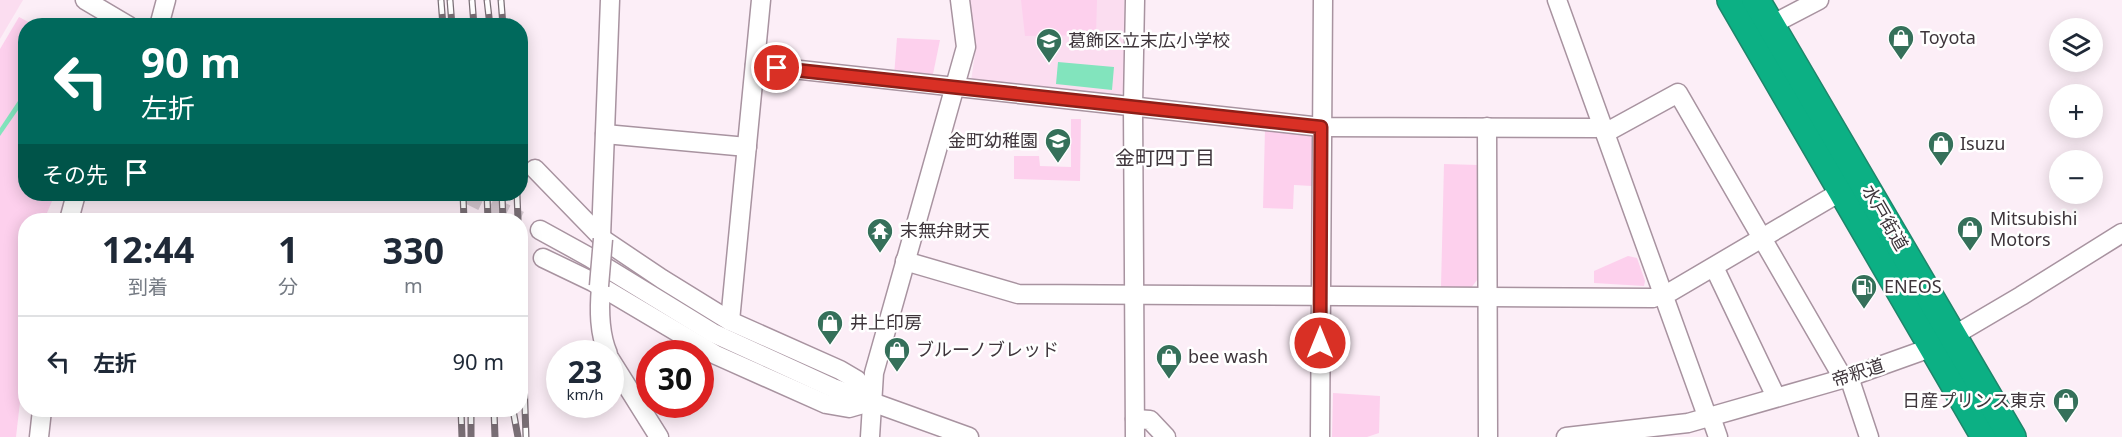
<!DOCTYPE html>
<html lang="ja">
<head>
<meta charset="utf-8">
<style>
	body { margin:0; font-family:"Noto Sans","Noto Sans JP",sans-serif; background:#f6f6f7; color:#1f2937; height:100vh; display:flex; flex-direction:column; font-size:22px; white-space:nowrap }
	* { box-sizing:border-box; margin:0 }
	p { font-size:20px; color:#747a83 }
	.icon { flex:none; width:33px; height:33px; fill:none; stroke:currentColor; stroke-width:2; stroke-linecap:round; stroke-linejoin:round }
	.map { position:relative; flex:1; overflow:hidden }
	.drawer { position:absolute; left:18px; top:213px; width:510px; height:204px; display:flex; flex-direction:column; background:#fff; border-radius:24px; box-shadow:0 3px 15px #0003 }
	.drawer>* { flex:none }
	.guide { position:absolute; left:18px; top:18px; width:510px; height:183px; border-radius:24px; box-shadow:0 3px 15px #0003; background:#00695c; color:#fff; overflow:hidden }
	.fabs { position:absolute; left:2049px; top:18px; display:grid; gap:12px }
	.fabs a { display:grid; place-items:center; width:54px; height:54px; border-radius:50%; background:#fff; box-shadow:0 3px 15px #0003; font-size:30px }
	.speed { position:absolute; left:546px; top:340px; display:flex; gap:12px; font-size:30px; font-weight:700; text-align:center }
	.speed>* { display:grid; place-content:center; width:78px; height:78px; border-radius:50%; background:#fff; box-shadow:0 3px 15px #0003; line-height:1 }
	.speed small { font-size:15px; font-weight:400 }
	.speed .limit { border:9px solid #d22; background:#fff; color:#111 }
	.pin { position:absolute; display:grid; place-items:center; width:51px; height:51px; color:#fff; margin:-26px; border:3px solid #fff; border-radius:50%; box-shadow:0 2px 6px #0007 }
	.me { position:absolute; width:66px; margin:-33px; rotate:0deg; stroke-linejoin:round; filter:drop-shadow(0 0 4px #0008) }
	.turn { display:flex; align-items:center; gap:21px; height:126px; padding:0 24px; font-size:27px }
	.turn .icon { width:78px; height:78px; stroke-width:2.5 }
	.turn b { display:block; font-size:42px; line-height:51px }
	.then { display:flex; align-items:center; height:57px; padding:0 24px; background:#0003; gap:12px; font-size:22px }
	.eta { display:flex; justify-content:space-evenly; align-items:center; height:102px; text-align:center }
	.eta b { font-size:36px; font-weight:700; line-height:42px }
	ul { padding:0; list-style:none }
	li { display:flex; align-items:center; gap:18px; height:90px; padding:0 24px; border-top:2px solid #e0e1e3 }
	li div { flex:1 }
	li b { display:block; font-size:22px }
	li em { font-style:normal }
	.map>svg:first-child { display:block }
</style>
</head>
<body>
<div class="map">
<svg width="2122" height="437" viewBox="0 0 2122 437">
	<rect width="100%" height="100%" fill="#fceef7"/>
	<g fill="#fbddf0">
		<path d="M0,0h23l-23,39z"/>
		<path d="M969,0h155v91l-4,5 -149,-15 5,-34z"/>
	</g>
	<g fill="#fdd0ed">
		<path d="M1021,0h76l-1,35 -71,1z"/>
		<path d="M19,17l15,8 -8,1v168h29l-11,26h-18l-1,138 -9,79h-16v-388z"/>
		<path d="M897,38l43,2 -8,39 -38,-3z"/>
		<path d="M1071,119h10l-1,62 -66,-2v-23h25l1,10 31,1z"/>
		<path d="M1265,129l42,4 7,8 -2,45 -18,-1 -1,24 -30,-1z"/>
		<path d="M1444,164l34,1 -1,115 -6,8 -30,-1z"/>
		<path d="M1628,256l9,2 8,23 -1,5 -50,-3v-12z"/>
		<path d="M1333,393l47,3 -1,37 -12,4h-35z"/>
	</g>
	<g fill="#82e4bd">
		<path d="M1058,62l56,5 -2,23 -56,-6z"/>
		<path d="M25,95v5l-25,36v-8l20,-30z"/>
	</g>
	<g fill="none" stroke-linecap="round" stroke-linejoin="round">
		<path stroke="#d6c9d1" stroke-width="18" stroke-dasharray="18 9" stroke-linecap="butt" d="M466,194l54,26"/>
		<g stroke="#a893a0" stroke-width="21">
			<g id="minor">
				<path d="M85,0l44,26"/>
				<path d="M1135,0l-2,106 2,331"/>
				<path d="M1557,0l150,416 4,1 7,20"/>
				<path d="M1771,25l48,-25"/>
				<path d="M159,26l7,-26"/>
				<path d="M755,65l566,62 274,1 8,-2"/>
				<path d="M1487,127l1,310"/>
				<path d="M1605,133l73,-40 165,285"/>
				<path d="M605,134l142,13"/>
				<path d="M535,169l69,71 58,39 68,42 110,49 17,10 13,22"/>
				<path d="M69,220l7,-26"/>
				<path d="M540,230l49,27 124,76 120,55 136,49"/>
				<path d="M601,237l9,-237"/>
				<path d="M543,258l50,24 123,73 110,49 23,4 21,-6"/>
				<path d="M905,261l113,33 635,4 19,-7 170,-100"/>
				<path d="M1714,267l62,130"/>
				<path d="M601,287c-2,23 -2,46 7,67"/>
				<path d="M730,321l31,-321"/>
				<path d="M610,359l49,78"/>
				<path d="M1849,377l20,60"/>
				<path d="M1135,419l15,1 16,17"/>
				<path d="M39,437l3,-27"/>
				<path d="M870,437l4,-64 92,-326 -6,-47"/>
				<path d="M1320,437l3,-437"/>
				<path d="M1566,437l122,-14 161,-46 70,-25 34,-16 68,-40 101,-63"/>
			</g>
		</g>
		<g stroke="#1e856a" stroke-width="30">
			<g id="highway">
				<path d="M1731,0l254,437"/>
				<path d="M1756,0l256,437"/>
			</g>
		</g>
		<use href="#minor" stroke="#fff" stroke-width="18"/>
		<use href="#highway" stroke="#0cb084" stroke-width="27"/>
		<g stroke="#796e75" stroke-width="7">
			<g id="rail">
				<path d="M441,0l2,26"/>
				<path d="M450,0l2,26"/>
				<path d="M472,0l2,26"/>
				<path d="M487,0l3,26"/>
				<path d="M501,0l2,26"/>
				<path d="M463,194l1,26"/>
				<path d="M487,194l1,26"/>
				<path d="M502,194l1,26"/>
				<path d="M517,194l1,26"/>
				<path d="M520,260l6,177"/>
				<path d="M461,410l1,27"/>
				<path d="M471,410v27"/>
				<path d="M494,410l1,27"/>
				<path d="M513,410l5,27"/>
			</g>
		</g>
		<use href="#rail" stroke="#fff" stroke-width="4.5" stroke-dasharray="14" stroke-linecap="butt"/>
		<g stroke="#a893a0" stroke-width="21" stroke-linecap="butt">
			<path id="minor-bridge" d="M599,286l4,-47"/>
		</g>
		<use href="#minor-bridge" stroke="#fff" stroke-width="18"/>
	</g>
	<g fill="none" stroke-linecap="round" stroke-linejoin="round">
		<g stroke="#8d1f18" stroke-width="15">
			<path id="route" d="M777,68l544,59 -1,216"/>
		</g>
		<use href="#route" stroke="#d93025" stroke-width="10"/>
	</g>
	<defs>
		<g id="shop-pin" transform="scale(1.35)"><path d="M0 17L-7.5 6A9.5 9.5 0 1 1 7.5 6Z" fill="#35705a" stroke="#fff"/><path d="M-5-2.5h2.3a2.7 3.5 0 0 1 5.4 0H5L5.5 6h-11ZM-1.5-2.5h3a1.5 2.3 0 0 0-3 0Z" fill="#fff"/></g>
		<g id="school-pin" transform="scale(1.35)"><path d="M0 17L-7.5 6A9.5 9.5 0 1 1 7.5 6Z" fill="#35705a" stroke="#fff"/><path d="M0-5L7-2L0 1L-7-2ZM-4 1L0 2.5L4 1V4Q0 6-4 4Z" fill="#fff"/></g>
		<g id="temple-pin" transform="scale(1.35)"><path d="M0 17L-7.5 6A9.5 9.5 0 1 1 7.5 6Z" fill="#35705a" stroke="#fff"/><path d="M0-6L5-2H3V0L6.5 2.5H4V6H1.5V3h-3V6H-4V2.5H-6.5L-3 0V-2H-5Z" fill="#fff"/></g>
		<g id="fuel-pin" transform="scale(1.35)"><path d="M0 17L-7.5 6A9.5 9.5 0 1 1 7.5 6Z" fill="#35705a" stroke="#fff"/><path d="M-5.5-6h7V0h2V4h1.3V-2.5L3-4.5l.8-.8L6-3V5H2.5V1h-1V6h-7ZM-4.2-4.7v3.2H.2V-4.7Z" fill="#fff"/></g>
	</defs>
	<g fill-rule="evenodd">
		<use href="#shop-pin" x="1901" y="38"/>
		<use href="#school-pin" x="1049" y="41"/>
		<use href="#school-pin" x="1058" y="141"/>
		<use href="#shop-pin" x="1941" y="144"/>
		<use href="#shop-pin" x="1970" y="229"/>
		<use href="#temple-pin" x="880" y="231"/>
		<use href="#fuel-pin" x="1864" y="287"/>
		<use href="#shop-pin" x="830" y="323"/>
		<use href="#shop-pin" x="897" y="350"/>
		<use href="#shop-pin" x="1169" y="357"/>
		<use href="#shop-pin" x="2066" y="401"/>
	</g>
	<g text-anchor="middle" stroke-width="5" stroke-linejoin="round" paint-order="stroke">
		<g font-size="18" fill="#3e353b" stroke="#fff" text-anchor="start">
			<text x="1920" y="44">Toyota</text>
			<text x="1068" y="47">葛飾区立末広小学校</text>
			<text x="1038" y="147" text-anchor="end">金町幼稚園</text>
			<text x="1960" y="150">Isuzu</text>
			<text x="1990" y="225">Mitsubishi<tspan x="1990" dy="21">Motors</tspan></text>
			<text x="900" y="237">末無弁財天</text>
			<text x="1884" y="293">ENEOS</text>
			<text x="850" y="329">井上印房</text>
			<text x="916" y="356">ブルーノブレッド</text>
			<text x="1188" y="363">bee wash</text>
			<text x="2046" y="407" text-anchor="end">日産プリンス東京</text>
		</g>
		<g font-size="18" fill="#3e353b" stroke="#fff">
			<text transform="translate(1885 218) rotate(60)" y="6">水戸街道</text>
			<text transform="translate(1858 373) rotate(-18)" y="6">帝釈道</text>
		</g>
		<g font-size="20" fill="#3e353b" stroke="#fff">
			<text x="1165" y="165">金町四丁目</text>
		</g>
	</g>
</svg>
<div class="fabs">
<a><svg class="icon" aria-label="layers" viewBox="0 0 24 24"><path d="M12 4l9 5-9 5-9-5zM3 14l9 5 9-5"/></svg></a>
<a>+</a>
<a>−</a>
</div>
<div class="speed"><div>23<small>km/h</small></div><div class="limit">30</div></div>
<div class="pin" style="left:777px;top:68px;background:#d93025"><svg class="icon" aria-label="arrive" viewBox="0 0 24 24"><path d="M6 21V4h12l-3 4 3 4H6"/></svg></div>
<svg class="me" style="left:1320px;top:343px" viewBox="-20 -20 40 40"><circle r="17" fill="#d93025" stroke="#fff" stroke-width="3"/><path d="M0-11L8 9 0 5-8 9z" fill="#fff"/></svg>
<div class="guide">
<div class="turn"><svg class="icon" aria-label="left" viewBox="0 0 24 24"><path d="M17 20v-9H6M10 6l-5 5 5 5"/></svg><div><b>90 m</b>左折</div></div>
<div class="then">その先<svg class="icon" aria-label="arrive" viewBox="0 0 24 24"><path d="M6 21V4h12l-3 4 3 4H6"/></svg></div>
</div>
<section class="drawer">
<div class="eta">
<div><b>12:44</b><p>到着</p></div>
<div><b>1</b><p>分</p></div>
<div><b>330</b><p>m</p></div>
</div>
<ul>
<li><svg class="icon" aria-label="left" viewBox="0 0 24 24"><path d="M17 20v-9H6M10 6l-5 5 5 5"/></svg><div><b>左折</b></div><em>90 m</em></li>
</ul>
</section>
</div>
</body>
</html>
